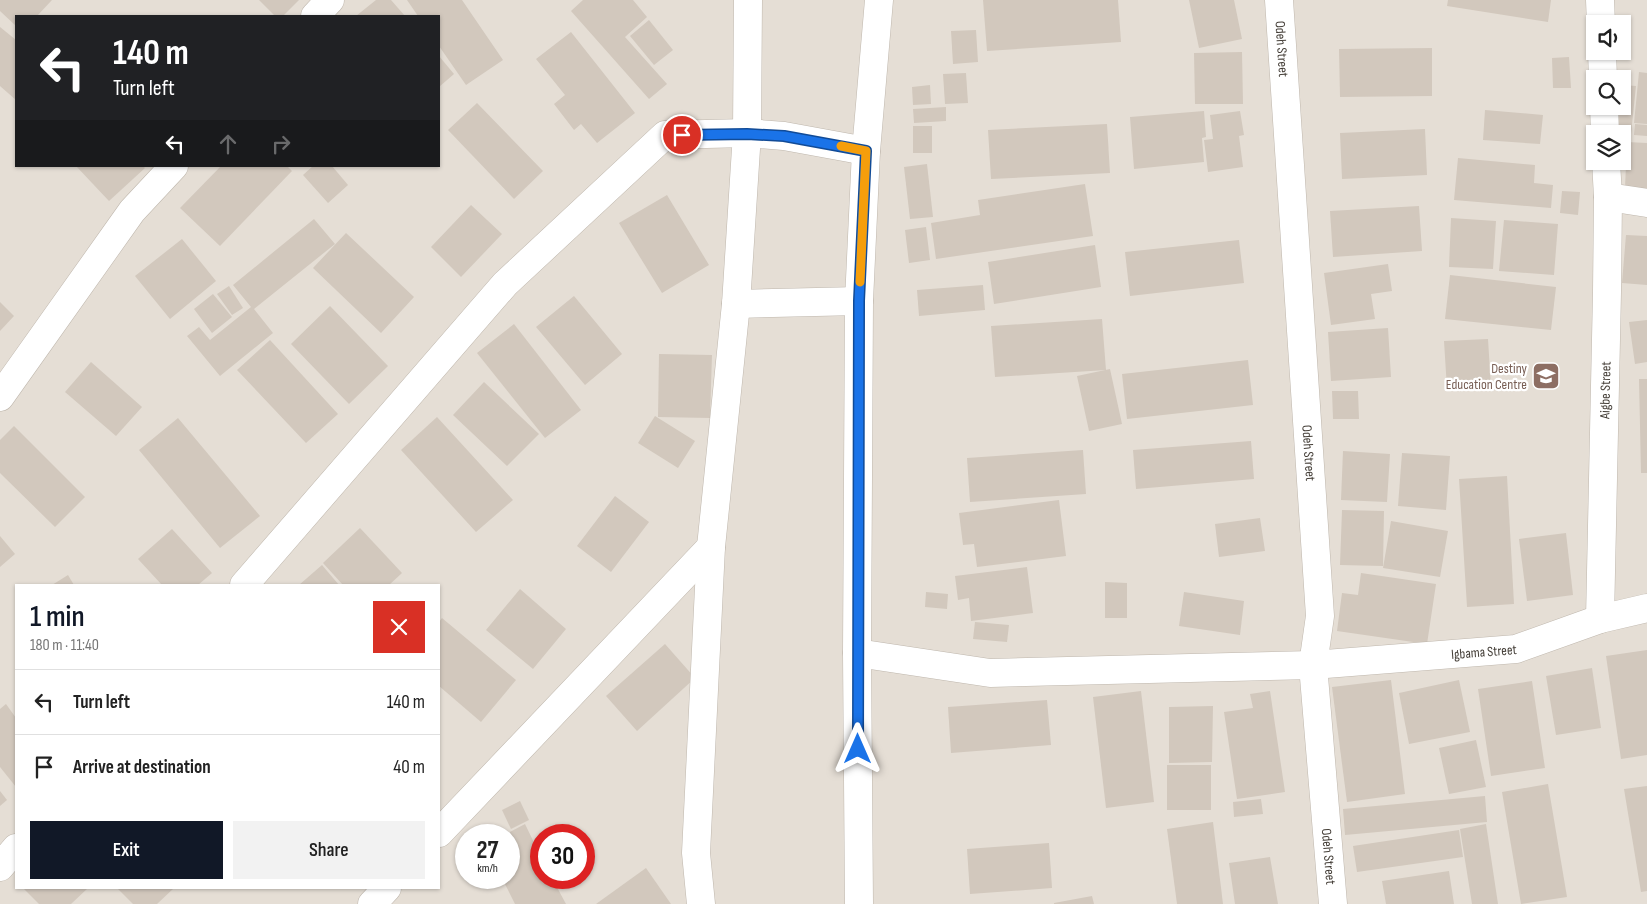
<!DOCTYPE html>
<html lang="en">
<head>
<meta charset="utf-8">
<style>
	body { margin:0; font-family:"Sofia Sans Condensed",sans-serif; background:#f2f2f2; color:#222; height:100vh; display:flex; flex-direction:column; font-size:19px; white-space:nowrap }
	* { box-sizing:border-box; margin:0 }
	p { font-size:16px; color:#767676 }
	.icon { flex:none; width:28px; height:28px; fill:none; stroke:currentColor; stroke-width:2; stroke-linecap:round; stroke-linejoin:round }
	.map { position:relative; flex:1; overflow:hidden }
	.side { position:absolute; left:15px; top:584px; width:425px; height:305px; display:flex; flex-direction:column; background:#fff; border-radius:0px; box-shadow:0 1px 4px #0004 }
	.side>* { flex:none }
	.banner { position:absolute; left:15px; top:15px; width:425px; height:152px; border-radius:0px; box-shadow:0 1px 4px #0004; background:#202124; color:#fff; overflow:hidden }
	.tools { position:absolute; left:1586px; top:15px; display:grid; gap:10px }
	.tools a { display:grid; place-items:center; width:45px; height:45px; border-radius:0px; background:#fff; box-shadow:0 1px 4px #0004; font-size:25px }
	.speed { position:absolute; left:455px; top:824px; display:flex; gap:10px; font-size:25px; font-weight:700; text-align:center }
	.speed>* { display:grid; place-content:center; width:65px; height:65px; border-radius:50%; background:#fff; box-shadow:0 1px 4px #0004; line-height:1 }
	.speed small { font-size:12px; font-weight:400 }
	.speed .limit { border:8px solid #d22; background:#fff; color:#111 }
	.pin { position:absolute; display:grid; place-items:center; width:42px; height:42px; color:#fff; margin:-21px; border:2px solid #fff; border-radius:50%; box-shadow:0 1px 5px #0007 }
	.me { position:absolute; width:55px; margin:-28px; rotate:0deg; stroke-linejoin:round; filter:drop-shadow(0 0 4px #0008) }
	.turn { display:flex; align-items:center; gap:18px; height:105px; padding:0 15px; font-size:22px }
	.turn .icon { width:65px; height:65px; stroke-width:2.5 }
	.turn b { display:block; font-size:35px; line-height:42px }
	.lanes { display:flex; align-items:center; height:48px; padding:0 15px; background:#0003; justify-content:center; gap:25px; direction:ltr }
	.lanes .off { opacity:.35 }
	.round { display:grid; place-items:center; flex:none; width:52px; height:52px; border-radius:0px; background:#f2f2f2 }
	.overview { display:flex; align-items:center; justify-content:space-between; height:85px; padding:0 15px }
	h1 { font-size:30px; font-weight:600; line-height:38px; color:#111827 }
	.button { display:flex; gap:10px; margin-top:auto; padding:10px 15px }
	.button a { flex:1; height:58px; border-radius:0px; background:#111827; color:#fff; font-size:20px; font-weight:600; line-height:58px; text-align:center }
	.button a+a { background:#f2f2f2; color:#222 }
	ul { padding:0; list-style:none }
	li { display:flex; align-items:center; gap:15px; height:65px; padding:0 15px; border-top:1px solid #e0e0e0 }
	li div { flex:1 }
	li b { display:block; font-size:19px }
	li em { font-style:normal }
	.map>svg:first-child { display:block }
</style>
</head>
<body>
<div class="map">
<svg width="1647" height="904" viewBox="0 0 1647 904">
	<rect width="100%" height="100%" fill="#f1ede6"/>
	<path fill="#e5ded5" fill-rule="evenodd" d="M0,0h1647v904h-1647zM16,16h423v150h-423zM1595,24h27v27h-27zM1595,79h27v27h-27zM1595,134h27v27h-27zM16,585h423v303h-423zM466,835h43v43h-43zM541,835h43v43h-43z"/>
	<g fill="#d2c8bd">
		<path d="M0,0h52l-15,16h-21v10l-16,-15z"/>
		<path d="M259,0h40l-16,16h-8z"/>
		<path d="M376,0h15l14,16h-49z"/>
		<path d="M407,0h55l41,60 -37,25 -27,-39v-30h-21z"/>
		<path d="M583,0h50l14,17 -22,20 42,47 -18,15 -78,-88z"/>
		<path d="M983,0h135l3,42 -134,9z"/>
		<path d="M1189,0h45l8,39 -43,9z"/>
		<path d="M1448,0h103l-3,22 -101,-16z"/>
		<path d="M649,20l24,30 -19,15 -24,-29z"/>
		<path d="M0,27l16,13v60l-16,-14z"/>
		<path d="M976,30l2,32 -25,2 -2,-33z"/>
		<path d="M571,32l64,81 -38,30 -16,-19 -7,6 -20,-26 11,-9 -29,-36z"/>
		<path d="M1432,48v48l-92,1 -1,-48z"/>
		<path d="M1242,52l1,52h-48l-1,-51z"/>
		<path d="M439,56l15,18 -15,13z"/>
		<path d="M1569,57l2,31h-18l-1,-30z"/>
		<path d="M1639,72l8,1v51l-13,-1z"/>
		<path d="M966,73l2,30 -23,1 -2,-30z"/>
		<path d="M930,85l1,19 -18,1 -1,-18z"/>
		<path d="M1622,85l14,1 -5,48 -15,-2 3,-26h3z"/>
		<path d="M477,103l66,68 -29,28 -66,-69z"/>
		<path d="M946,107v14l-32,2 -1,-14z"/>
		<path d="M1485,110l58,5 -3,29 -57,-4z"/>
		<path d="M1204,111l2,26 -4,1 2,24 -70,7 -4,-52z"/>
		<path d="M1240,111l4,24 -5,1 4,31 -35,5 -4,-32 9,-1 -3,-24z"/>
		<path d="M1107,124l3,49 -119,6 -3,-49z"/>
		<path d="M1635,124l12,1v11l-13,-1z"/>
		<rect x="913" y="126" width="19" height="27"/>
		<path d="M1425,129l2,46 -85,4 -2,-46z"/>
		<path d="M1627,142l20,1v46l-22,-1z"/>
		<path d="M1458,158l77,7 -1,18 19,2 -2,23 -97,-8z"/>
		<path d="M927,164l6,53 -23,2 -6,-52z"/>
		<path d="M76,166h67l2,2 -36,33z"/>
		<path d="M221,166h66l5,5 -72,75 -40,-38z"/>
		<path d="M313,166h19l16,19 -20,18 -25,-28z"/>
		<path d="M1085,184l8,52 -157,23 -5,-36 49,-8 -2,-15z"/>
		<path d="M1562,191l18,1 -2,23 -18,-2z"/>
		<path d="M667,195l42,70 -47,28 -43,-70z"/>
		<path d="M471,205l31,29 -41,43 -30,-30z"/>
		<path d="M1419,206l3,45 -89,6 -3,-46z"/>
		<path d="M1451,218l45,3 -3,48 -44,-2z"/>
		<path d="M314,219l21,25 -81,65 19,24 -53,43 -33,-40 12,-9 11,13 41,-33 -18,-22z"/>
		<path d="M1504,220l54,4 -4,51 -55,-4z"/>
		<path d="M926,227l4,33 -21,3 -4,-33z"/>
		<path d="M346,233l68,64 -33,36 -68,-65z"/>
		<path d="M1626,235l21,1v49l-25,-2z"/>
		<path d="M182,239l34,42 -46,38 -35,-43z"/>
		<path d="M1239,240l5,43 -114,13 -5,-44z"/>
		<path d="M1095,245l6,42 -107,17 -6,-42z"/>
		<path d="M1388,264l4,27 -21,3 4,25 -44,6 -7,-52z"/>
		<path d="M1450,275l106,12 -5,43 -106,-11z"/>
		<path d="M983,285l2,25 -66,6 -2,-26z"/>
		<path d="M229,286l14,22 -11,7 -15,-21z"/>
		<path d="M213,294l19,23 -20,16 -18,-24z"/>
		<path d="M574,296l48,58 -37,31 -49,-58z"/>
		<path d="M0,302l14,14 -14,15z"/>
		<path d="M330,306l58,60 -39,38 -58,-60z"/>
		<path d="M1102,319l4,51 -111,7 -4,-51z"/>
		<path d="M1647,320v42l-12,2 -6,-42z"/>
		<path d="M514,324l67,86 -36,28 -68,-85z"/>
		<path d="M1388,328l3,49 -60,4 -3,-49z"/>
		<path d="M1488,339l3,48 -44,2 -3,-48z"/>
		<path d="M270,340l68,74 -32,29 -69,-73z"/>
		<path d="M659,354l53,1 -2,63 -52,-1z"/>
		<path d="M1248,360l5,45 -126,14 -5,-45z"/>
		<path d="M91,362l51,45 -26,29 -51,-44z"/>
		<path d="M1110,369l12,55 -33,7 -12,-55z"/>
		<path d="M1639,379h8v94h-6z"/>
		<path d="M484,382l55,52 -32,32 -54,-51z"/>
		<path d="M1332,391h26l1,28h-26z"/>
		<path d="M655,416l40,25 -17,27 -40,-25z"/>
		<path d="M437,417l76,83 -37,32 -75,-82z"/>
		<path d="M178,418l82,98 -40,32 -81,-98z"/>
		<path d="M14,426l71,71 -30,30 -55,-54v-33z"/>
		<path d="M1251,441l3,38 -118,10 -3,-39z"/>
		<path d="M1083,450l3,44 -116,8 -3,-44z"/>
		<path d="M1343,451l47,3 -3,48 -46,-2z"/>
		<path d="M1402,453l48,3 -4,54 -48,-4z"/>
		<path d="M1507,476l7,128 -47,3 -8,-128z"/>
		<path d="M615,496l34,26 -38,50 -34,-26z"/>
		<path d="M1059,500l7,56 -89,11 -3,-23 -11,1 -4,-32z"/>
		<path d="M1342,510l42,1 -1,55 -43,-1z"/>
		<path d="M1260,518l5,33 -46,6 -4,-33z"/>
		<path d="M1391,521l57,10 -8,46 -57,-9z"/>
		<path d="M360,528l42,45 -13,12h-46l-20,-22z"/>
		<path d="M172,529l40,44 -14,12h-36l-24,-26z"/>
		<path d="M1566,533l7,62 -46,6 -8,-62z"/>
		<path d="M0,536l15,18 -15,13z"/>
		<path d="M322,565l17,20h-40z"/>
		<path d="M1027,567l6,46 -62,8 -2,-23 -11,2 -3,-24z"/>
		<path d="M1361,573l75,11 -9,60 -90,-13 5,-38 16,2z"/>
		<path d="M68,575l6,10h-22z"/>
		<path d="M1105,582l22,1v35h-22z"/>
		<path d="M520,589l46,40 -33,40 -47,-39z"/>
		<path d="M926,592l22,2 -1,15 -22,-2z"/>
		<path d="M1184,592l60,9 -4,34 -61,-9z"/>
		<path d="M442,618l74,62 -35,42 -42,-36v-64z"/>
		<path d="M975,622l34,3 -2,17 -34,-3z"/>
		<path d="M665,644l30,34 -58,53 -31,-35z"/>
		<path d="M1647,650v105l-26,4 -15,-103z"/>
		<path d="M1592,668l9,60 -45,7 -10,-59z"/>
		<path d="M1391,680l14,114 -58,8 -15,-115z"/>
		<path d="M1459,680l11,52 -61,12 -10,-51z"/>
		<path d="M1532,681l13,87 -54,8 -13,-87z"/>
		<path d="M1141,691l13,111 -48,6 -13,-111z"/>
		<path d="M1270,691l15,101 -48,7 -13,-87 29,-4 -3,-14z"/>
		<path d="M1047,700l4,45 -100,8 -3,-46z"/>
		<path d="M6,704l10,14v69l-16,-20v-58z"/>
		<path d="M1213,706l-1,56 -43,1v-56z"/>
		<path d="M1476,740l10,47 -37,7 -10,-46z"/>
		<rect x="1167" y="765" width="44" height="45"/>
		<path d="M1548,784l19,113 -46,7 -19,-112z"/>
		<path d="M1647,786v105l-6,1 -17,-103z"/>
		<path d="M0,791l7,9 -7,6z"/>
		<path d="M1485,796l2,26 -142,13 -2,-26z"/>
		<path d="M1261,799l2,15 -29,3 -1,-15z"/>
		<path d="M520,801l9,19 -18,9 -9,-19z"/>
		<path d="M1213,822l10,82h-46l-10,-75z"/>
		<path d="M525,824l16,33v21h11l14,26h-51l-13,-26h7v-43h-5z"/>
		<path d="M1486,824l12,80h-26l-12,-75z"/>
		<path d="M1459,830l4,27 -106,15 -4,-26z"/>
		<path d="M1049,843l3,45 -82,6 -3,-45z"/>
		<path d="M1270,857l8,47h-43l-6,-41z"/>
		<path d="M646,868l25,36h-75z"/>
		<path d="M1449,871l5,33h-68l-4,-23z"/>
		<path d="M23,888h65l-17,16h-32z"/>
		<path d="M117,888h57l-17,16h-24z"/>
		<path d="M1092,896l2,8h-40v-1z"/>
	</g>
	<g fill="none" stroke-linecap="round" stroke-linejoin="round">
		<g stroke="#bfb7ad" stroke-width="29">
			<g id="minor">
				<path id="s1" d="M1279,0l41,616 -7,49 20,239"/>
				<path d="M1600,0l1,24"/>
				<path d="M315,16l15,-16"/>
				<path d="M1602,51l1,28"/>
				<path d="M1604,106l1,28"/>
				<path d="M1608,197l39,6"/>
				<path d="M736,304l123,-3"/>
				<path d="M0,397l132,-186 42,-45"/>
				<path d="M244,585l261,-301 160,-149 82,-2 37,3 82,15"/>
				<path id="s2" d="M1600,619l7,-327 1,-95 -2,-36"/>
				<path id="s3" d="M857,653l133,20 323,-8 203,-16 84,-30 47,-11"/>
				<path d="M439,833l272,-286"/>
				<path d="M0,867l16,-19"/>
				<path d="M372,904l15,-16"/>
				<path d="M701,904l-5,-51 15,-306 25,-243 11,-171 1,-133"/>
				<path d="M859,904l-2,-251 2,-352 7,-150 13,-151"/>
			</g>
		</g>
		<use href="#minor" stroke="#fff" stroke-width="28"/>
	</g>
	<g fill="none" stroke-linecap="round" stroke-linejoin="round">
		<g stroke="#114b97" stroke-width="12">
			<path id="route" d="M682,135l65,-1 37,2 82,15 -7,150 -1,448"/>
		</g>
		<use href="#route" stroke="#1a73e8" stroke-width="9"/>
		<path stroke="#f59e0b" stroke-width="9" d="M841,146l25,5 -6,131"/>
	</g>
	<defs>
		<g id="school-square" transform="scale(1.4375)"><rect x="-9" y="-9" width="18" height="18" rx="4" fill="#8d6e63" stroke="#fff"/><path d="M0-5L7-2L0 1L-7-2ZM-4 1L0 2.5L4 1V4Q0 6-4 4Z" fill="#fff"/></g>
	</defs>
	<g fill-rule="evenodd">
		<use href="#school-square" x="1546" y="376"/>
	</g>
	<g text-anchor="middle" stroke-width="4.5" stroke-linejoin="round" paint-order="stroke">
		<g font-size="14" fill="#433d36" stroke="#fff">
			<text dy="5" stroke="none"><textPath href="#s1" startOffset="49">Odeh Street</textPath></text>
			<text dy="5" stroke="none"><textPath href="#s2" startOffset="229">Aigbe Street</textPath></text>
			<text dy="5" stroke="none"><textPath href="#s1" startOffset="454">Odeh Street</textPath></text>
			<text dy="5" stroke="none"><textPath href="#s3" startOffset="629">Igbama Street</textPath></text>
			<text dy="5" stroke="none"><textPath href="#s1" startOffset="859">Odeh Street</textPath></text>
		</g>
		<g font-size="14" fill="#785e54" stroke="#fff" text-anchor="end">
			<text x="1527" y="373">Destiny<tspan x="1527" dy="16">Education Centre</tspan></text>
		</g>
	</g>
</svg>
<div class="tools">
<a><svg class="icon" aria-label="sound" viewBox="0 0 24 24"><path d="M4 9h4l5-4v14l-5-4H4zM17 9q2 3 0 6"/></svg></a>
<a><svg class="icon" aria-label="search" viewBox="0 0 24 24"><circle cx="10" cy="10" r="6"/><path d="M15 15l6 6"/></svg></a>
<a><svg class="icon" aria-label="layers" viewBox="0 0 24 24"><path d="M12 4l9 5-9 5-9-5zM3 14l9 5 9-5"/></svg></a>
</div>
<div class="speed"><div>27<small>km/h</small></div><div class="limit">30</div></div>
<div class="pin" style="left:682px;top:135px;background:#d93025"><svg class="icon" aria-label="arrive" viewBox="0 0 24 24"><path d="M6 21V4h12l-3 4 3 4H6"/></svg></div>
<svg class="me" style="left:858px;top:749px" viewBox="-20 -20 40 40"><path d="M0-17L14 15 0 8-14 15z" fill="#1a73e8" stroke="#fff" stroke-width="4"/></svg>
<div class="banner">
<div class="turn"><svg class="icon" aria-label="left" viewBox="0 0 24 24"><path d="M17 20v-9H6M10 6l-5 5 5 5"/></svg><div><b>140 m</b>Turn left</div></div>
<div class="lanes"><svg class="icon" aria-label="left" viewBox="0 0 24 24"><path d="M17 20v-9H6M10 6l-5 5 5 5"/></svg><svg class="icon off" aria-label="ahead" viewBox="0 0 24 24"><path d="M12 20V5M6 11l6-6 6 6"/></svg><svg class="icon off" aria-label="right" viewBox="0 0 24 24"><path d="M7 20v-9h11M14 6l5 5-5 5"/></svg></div>
</div>
<section class="side">
<div class="overview"><div><h1>1 min</h1><p>180 m · 11:40</p></div><a class="round" style="background:#d93025;color:#fff"><svg class="icon" aria-label="close" viewBox="0 0 24 24"><path d="M6 6l12 12M18 6L6 18"/></svg></a></div>
<ul>
<li><svg class="icon" aria-label="left" viewBox="0 0 24 24"><path d="M17 20v-9H6M10 6l-5 5 5 5"/></svg><div><b>Turn left</b></div><em>140 m</em></li>
<li><svg class="icon" aria-label="arrive" viewBox="0 0 24 24"><path d="M6 21V4h12l-3 4 3 4H6"/></svg><div><b>Arrive at destination</b></div><em>40 m</em></li>
</ul>
<div class="button"><a>Exit</a><a>Share</a></div>
</section>
</div>
</body>
</html>
